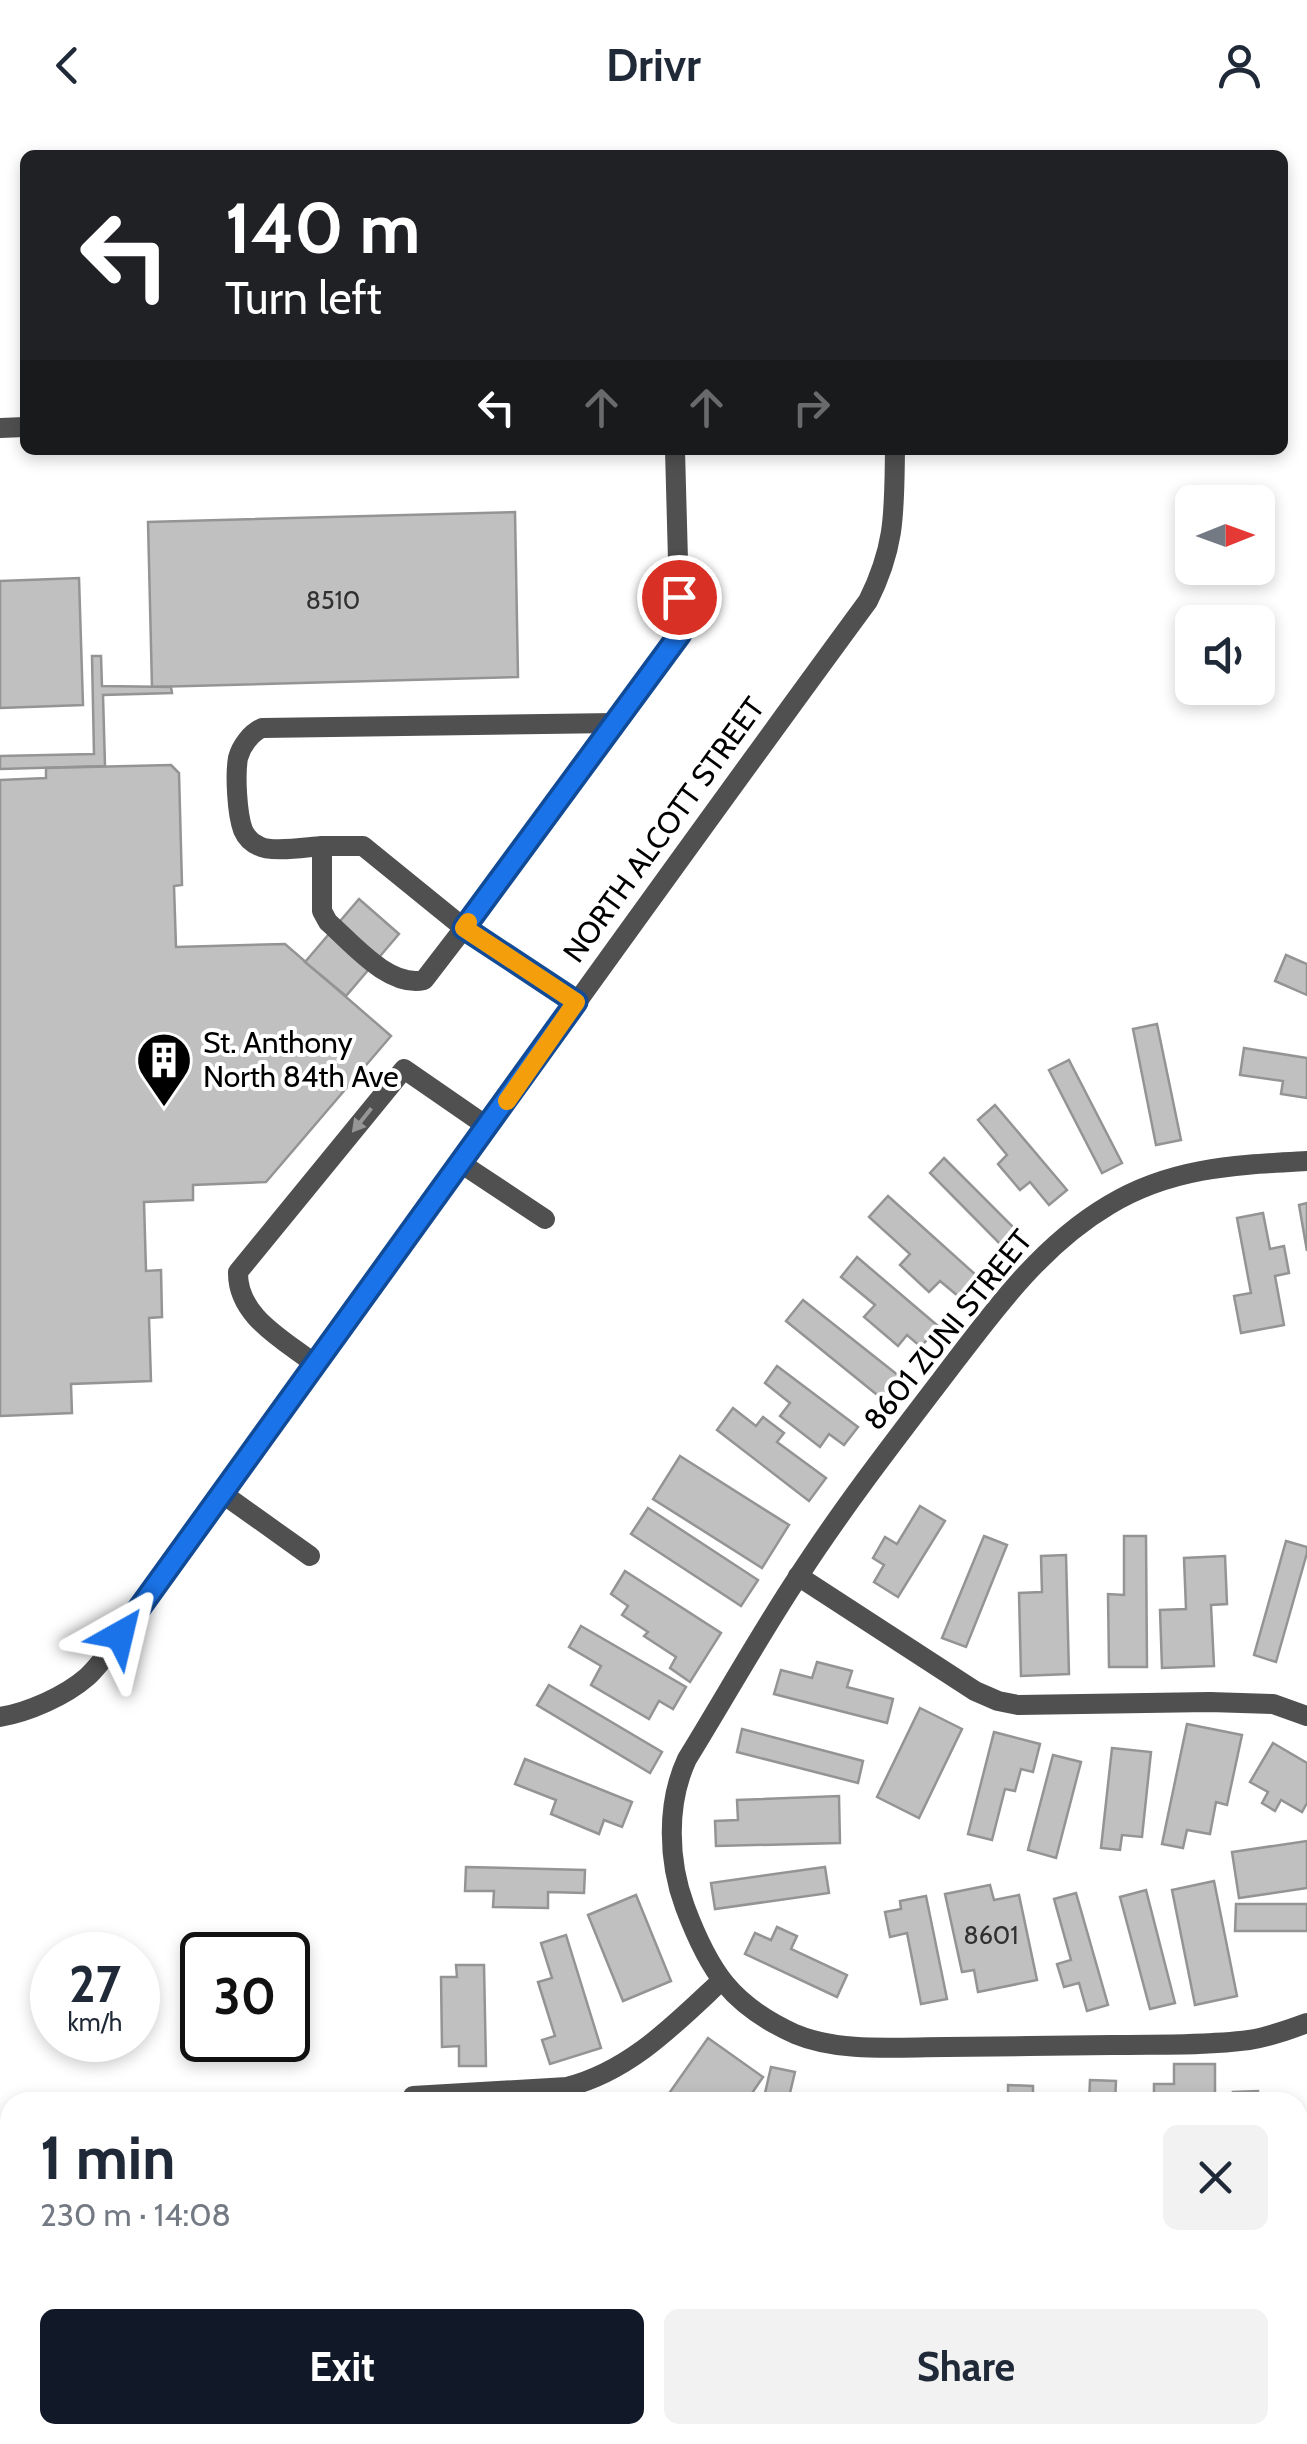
<!DOCTYPE html>
<html lang="en">
<head>
<meta charset="utf-8">
<style>
	body { margin:0; font-family:Cabin,sans-serif; background:#f2f2f3; color:#1f2937; height:100vh; display:flex; flex-direction:column; font-size:38px; white-space:nowrap }
	* { box-sizing:border-box; margin:0 }
	p { font-size:32px; color:#747a83 }
	.icon { flex:none; width:55px; height:55px; fill:none; stroke:currentColor; stroke-width:2; stroke-linecap:round; stroke-linejoin:round }
	.map { position:relative; flex:1; overflow:hidden }
	.side { position:absolute; left:0px; top:1962px; width:1308px; height:352px; display:flex; flex-direction:column; background:#fff; border-radius:30px 30px 0 0; box-shadow:0 5px 15px #0003 }
	.side>* { flex:none }
	.guide { position:absolute; left:20px; top:20px; width:1268px; height:305px; border-radius:15px; box-shadow:0 5px 15px #0003; background:#202124; color:#fff; overflow:hidden }
	.needle { width:65px; rotate:89deg }
	.fabs { position:absolute; left:1175px; top:355px; display:grid; gap:20px }
	.fabs a { display:grid; place-items:center; width:100px; height:100px; border-radius:15px; background:#fff; box-shadow:0 5px 15px #0003; font-size:50px }
	.speed { position:absolute; left:30px; top:1802px; display:flex; gap:20px; font-size:50px; font-weight:700; text-align:center }
	.speed>* { display:grid; place-content:center; width:130px; height:130px; border-radius:50%; background:#fff; box-shadow:0 5px 15px #0003; line-height:1 }
	.speed small { font-size:25px; font-weight:400 }
	.speed .limit { border:5px solid #111; border-radius:15px; background:#fff; color:#111 }
	.pin { position:absolute; display:grid; place-items:center; width:85px; height:85px; color:#fff; margin:-42px; border:5px solid #fff; border-radius:50%; box-shadow:0 2px 10px #0007 }
	.me { position:absolute; width:110px; margin:-55px; rotate:37deg; stroke-linejoin:round; filter:drop-shadow(0 0 8px #0008) }
	.turn { display:flex; align-items:center; gap:35px; height:210px; padding:0 40px; font-size:45px }
	.turn .icon { width:130px; height:130px; stroke-width:2.5 }
	.turn b { display:block; font-size:70px; line-height:85px }
	.lanes { display:flex; align-items:center; height:95px; padding:0 40px; background:#0003; justify-content:center; gap:50px; direction:ltr }
	.lanes .off { opacity:.35 }
	.round { display:grid; place-items:center; flex:none; width:105px; height:105px; border-radius:15px; background:#f2f2f3 }
	.head { display:flex; align-items:center; justify-content:space-between; height:170px; padding:0 40px }
	h1 { font-size:60px; font-weight:700; line-height:75px }
	.cta { display:flex; gap:20px; margin-top:auto; padding:20px 40px }
	.cta a { flex:1; height:115px; border-radius:15px; background:#111827; color:#fff; font-size:40px; font-weight:700; line-height:115px; text-align:center }
	.cta a+a { background:#f2f2f3; color:#1f2937 }
	header { display:flex; justify-content:space-between; align-items:center; height:130px; padding:0 40px; background:#fff; font-size:45px; font-weight:700 }
	.map>svg:first-child { display:block }
</style>
</head>
<body>
<header><svg class="icon" aria-label="back" viewBox="0 0 24 24"><path d="M15 5l-7 7 7 7"/></svg>Drivr<svg class="icon" aria-label="person" viewBox="0 0 24 24"><circle cx="12" cy="8" r="4"/><path d="M4 21q1-7 8-7t8 7"/></svg></header>
<div class="map">
<svg width="1307" height="2314" viewBox="0 0 1307 2314">
	<rect width="100%" height="100%" fill="#fff"/>
	<g fill="#c0c0c0" stroke="#949494" stroke-width="2.5">
		<path d="M515,382l3,165 -366,10 -4,-165z"/>
		<path d="M79,448l4,127 -83,3v-127z"/>
		<path d="M92,526h9l1,30 69,1 1,6 -69,2 2,71 -105,3v-13l94,-2z"/>
		<path d="M171,635l8,8 3,112 -8,1 2,61 109,-3 106,92 -125,146 -73,3v15l-49,2 2,69 15,-1 1,47 -13,1 2,63 -80,3 1,29 -72,3v-636l46,-2v-10z"/>
		<path d="M359,769l40,35 -53,62 -41,-34z"/>
		<path d="M1286,825l21,9v31l-32,-14z"/>
		<path d="M1157,894l24,116 -25,5 -23,-116z"/>
		<path d="M1244,918l63,10v40l-26,-4 2,-13 -43,-6z"/>
		<path d="M1069,930l53,103 -20,10 -53,-103z"/>
		<path d="M995,975l72,85 -18,15 -19,-23 -10,8 -22,-26 9,-9 -29,-35z"/>
		<path d="M944,1028l76,76 -15,15 -75,-76z"/>
		<path d="M888,1066l89,80 -19,20 -18,-15 -11,11 -29,-27 10,-11 -41,-37z"/>
		<path d="M1307,1073v48l-8,-46z"/>
		<path d="M1263,1083l7,36 14,-3 5,27 -14,3 9,49 -43,8 -7,-37 17,-3 -14,-75z"/>
		<path d="M857,1127l81,69 -17,21 -14,-12 -9,11 -34,-29 11,-12 -34,-28z"/>
		<path d="M803,1170l96,76 -18,22 -95,-77z"/>
		<path d="M777,1236l81,61 -14,18 -15,-11 -9,13 -40,-31 10,-13 -25,-20z"/>
		<path d="M733,1278l23,18 7,-9 21,16 -7,9 49,36 -17,23 -92,-71z"/>
		<path d="M680,1326l109,69 -27,43 -109,-69z"/>
		<path d="M920,1376l25,15 -47,76 -24,-15 10,-17 -11,-7 12,-21 12,7z"/>
		<path d="M648,1378l110,72 -17,26 -110,-72z"/>
		<path d="M984,1406l23,9 -41,102 -24,-9z"/>
		<path d="M1124,1406h22l1,131h-38l-1,-73 16,1z"/>
		<path d="M1286,1411l21,6v6l-31,109 -22,-7z"/>
		<path d="M1066,1425l3,119 -48,2 -2,-83 23,-1 -1,-36z"/>
		<path d="M1225,1426l2,48 -16,1 3,61 -52,2 -2,-58 26,-1 -2,-51z"/>
		<path d="M625,1441l96,62 -31,49 -20,-14 6,-11 -32,-21 4,-4 -26,-17 6,-9 -17,-12z"/>
		<path d="M581,1496l105,61 -13,22 -14,-8 -10,18 -58,-34 10,-19 -32,-19z"/>
		<path d="M817,1532l35,9 -5,16 46,12 -6,24 -113,-29 7,-24 31,8z"/>
		<path d="M549,1555l113,67 -12,21 -113,-68z"/>
		<path d="M920,1578l42,21 -43,89 -42,-21z"/>
		<path d="M1187,1594l55,11 -15,70 -11,-3 -6,32 -23,-4 -4,18 -21,-4z"/>
		<path d="M742,1599l121,32 -5,22 -121,-31z"/>
		<path d="M994,1602l46,12 -7,28 -12,-3 -6,22 -10,-2 -13,51 -24,-6z"/>
		<path d="M1273,1613l34,20v40l-5,9 -21,-12 -6,11 -13,-8 6,-11 -18,-10z"/>
		<path d="M1112,1618l39,4 -9,85 -20,-2 -2,15 -19,-2z"/>
		<path d="M1053,1625l28,7 -25,96 -28,-8z"/>
		<path d="M525,1629l107,43 -10,25 -18,-7 -5,14 -48,-20 5,-14 -41,-16z"/>
		<path d="M839,1666l1,47 -124,3 -1,-25 23,-1 -1,-20z"/>
		<path d="M1307,1711v47l-68,10 -7,-46z"/>
		<path d="M466,1737l119,3 -1,23 -36,-1v16l-55,-1 1,-16h-29z"/>
		<path d="M825,1737l4,26 -114,16 -4,-26z"/>
		<path d="M1214,1751l23,115 -42,9 -23,-115z"/>
		<path d="M990,1755l4,15 25,-5 18,85 -59,12 -4,-22 -12,2 -17,-78z"/>
		<path d="M1146,1760l29,113 -25,6 -30,-112z"/>
		<path d="M1076,1763l32,112 -21,6 -8,-28 -15,4 -7,-23 14,-4 -17,-61z"/>
		<path d="M636,1765l35,86 -48,20 -35,-86z"/>
		<path d="M926,1766l21,103 -26,5 -14,-71 -17,4 -5,-25 16,-3 -1,-8z"/>
		<path d="M1236,1774h71v27h-72z"/>
		<path d="M777,1797l20,9 -6,13 56,26 -10,22 -92,-43 10,-21 16,7z"/>
		<path d="M566,1805l35,113 -51,16 -8,-24 13,-4 -17,-54 14,-4 -11,-35z"/>
		<path d="M456,1835h28l2,101h-27v-20l-17,1 -1,-70h16z"/>
		<path d="M708,1908l55,39 -17,25h-83z"/>
		<path d="M1174,1934h41v38h-61v-18h20z"/>
		<path d="M771,1937l24,5 -6,25 16,5h-42z"/>
		<path d="M1090,1950l26,1 -1,21h-26z"/>
		<path d="M1008,1955l25,1v16h-25z"/>
		<path d="M1258,1961l1,11h-25l-1,-10z"/>
		<path d="M243,2305h77l17,9h-108z"/>
	</g>
	<g fill="none" stroke-linecap="round" stroke-linejoin="round">
		<g stroke="#505050" stroke-width="20">
			<path d="M322,716c-16,1 -50,7 -63,0 -7,-3 -13,-9 -16,-16 -6,-16 -8,-55 -5,-72 3,-12 13,-25 24,-30l353,-5"/>
			<path d="M322,716h41l101,82 -40,52c-35,8 -71,-36 -96,-58l-6,-11z"/>
			<path d="M576,872l-112,-74 216,-294 -5,-184"/>
			<path d="M462,1034l83,55"/>
			<path d="M316,1235c-31,-25 -79,-48 -78,-93l166,-203 84,58"/>
			<path d="M223,1364l87,62"/>
		</g>
		<g stroke="#505050" stroke-width="20">
			<path d="M0,298l25,-1"/>
			<path d="M1307,1031c-71,4 -135,6 -198,44 -71,42 -119,111 -168,175 -49,64 -99,129 -143,197 -39,59 -74,122 -111,182 -21,45 -19,102 -2,148 24,64 46,98 110,127 45,19 103,13 151,13 55,-1 111,-1 166,-2 45,-1 92,1 137,-5 20,-3 39,-10 58,-17"/>
			<path d="M798,1446l177,115 23,10 20,4 192,-3 63,2 34,12"/>
			<path d="M0,1587c29,-5 65,-21 87,-40 17,-15 35,-45 50,-63 244,-338 485,-678 731,-1013 28,-56 26,-90 27,-151"/>
			<path d="M413,1966l154,-9c63,-16 108,-63 154,-106"/>
			<path d="M1298,2184h9"/>
			<path d="M0,2227h10"/>
		</g>
	</g>
	<defs><path id="oneway-solid" d="M-6-.8H1V-3.2L6.5 0L1 3.2V.8H-6Z" transform="scale(2.5)"/></defs>
	<use fill="#969696" href="#oneway-solid" transform="translate(362 990) rotate(129)"/>
	<g fill="none" stroke-linecap="round" stroke-linejoin="round">
		<g stroke="#114b97" stroke-width="25">
			<path id="route" d="M120,1505l456,-633 -112,-74 216,-294 -1,-37"/>
		</g>
		<use href="#route" stroke="#1a73e8" stroke-width="18"/>
		<path stroke="#f59e0b" stroke-width="18" d="M468,792l-4,6 112,74 -69,99"/>
	</g>
	<defs>
		<g id="building-pin" transform="scale(2.875)"><path d="M0 17L-7.5 6A9.5 9.5 0 1 1 7.5 6Z" fill="#000" stroke="#fff"/><path d="M-4-6H4V6H1V3H-1V6H-4ZM-2.5-4.3h1.7v1.8h-1.7ZM.8-4.3h1.7v1.8H.8ZM-2.5-1h1.7V.8h-1.7ZM.8-1h1.7V.8H.8Z" fill="#fff"/></g>
	</defs>
	<g fill-rule="evenodd">
		<use href="#building-pin" x="164" y="930"/>
	</g>
	<g text-anchor="middle" stroke-width="8" stroke-linejoin="round" paint-order="stroke">
		<g font-size="25" fill="#303030">
			<text x="333" y="479">8510</text>
			<text x="991" y="1814">8601</text>
		</g>
		<g font-size="30" fill="#000" stroke="#fff">
			<text transform="translate(664 700) rotate(-54)" y="10">NORTH ALCOTT STREET</text>
			<text transform="translate(948 1200) rotate(-51)" y="10">8601 ZUNI STREET</text>
		</g>
		<g font-size="30" fill="#000" stroke="#fff" text-anchor="start">
			<text x="203" y="923">St. Anthony<tspan x="203" dy="34">North 84th Ave</tspan></text>
		</g>
	</g>
</svg>
<div class="fabs">
<a><svg class="needle" viewBox="-14 -14 28 28"><path d="M0-13l5 13h-10z" fill="#e53935"/><path d="M0 13l5-13h-10z" fill="#747a83"/></svg></a>
<a><svg class="icon" aria-label="sound" viewBox="0 0 24 24"><path d="M4 9h4l5-4v14l-5-4H4zM17 9q2 3 0 6"/></svg></a>
</div>
<div class="speed"><div>27<small>km/h</small></div><div class="limit">30</div></div>
<div class="pin" style="left:679px;top:467px;background:#d93025"><svg class="icon" aria-label="arrive" viewBox="0 0 24 24"><path d="M6 21V4h12l-3 4 3 4H6"/></svg></div>
<svg class="me" style="left:120px;top:1505px" viewBox="-20 -20 40 40"><path d="M0-17L14 15 0 8-14 15z" fill="#1a73e8" stroke="#fff" stroke-width="4"/></svg>
<div class="guide">
<div class="turn"><svg class="icon" aria-label="left" viewBox="0 0 24 24"><path d="M17 20v-9H6M10 6l-5 5 5 5"/></svg><div><b>140 m</b>Turn left</div></div>
<div class="lanes"><svg class="icon" aria-label="left" viewBox="0 0 24 24"><path d="M17 20v-9H6M10 6l-5 5 5 5"/></svg><svg class="icon off" aria-label="ahead" viewBox="0 0 24 24"><path d="M12 20V5M6 11l6-6 6 6"/></svg><svg class="icon off" aria-label="ahead" viewBox="0 0 24 24"><path d="M12 20V5M6 11l6-6 6 6"/></svg><svg class="icon off" aria-label="right" viewBox="0 0 24 24"><path d="M7 20v-9h11M14 6l5 5-5 5"/></svg></div>
</div>
<section class="side">
<div class="head"><div><h1>1 min</h1><p>230 m · 14:08</p></div><a class="round"><svg class="icon" aria-label="close" viewBox="0 0 24 24"><path d="M6 6l12 12M18 6L6 18"/></svg></a></div>
<div class="cta"><a>Exit</a><a>Share</a></div>
</section>
</div>
</body>
</html>
